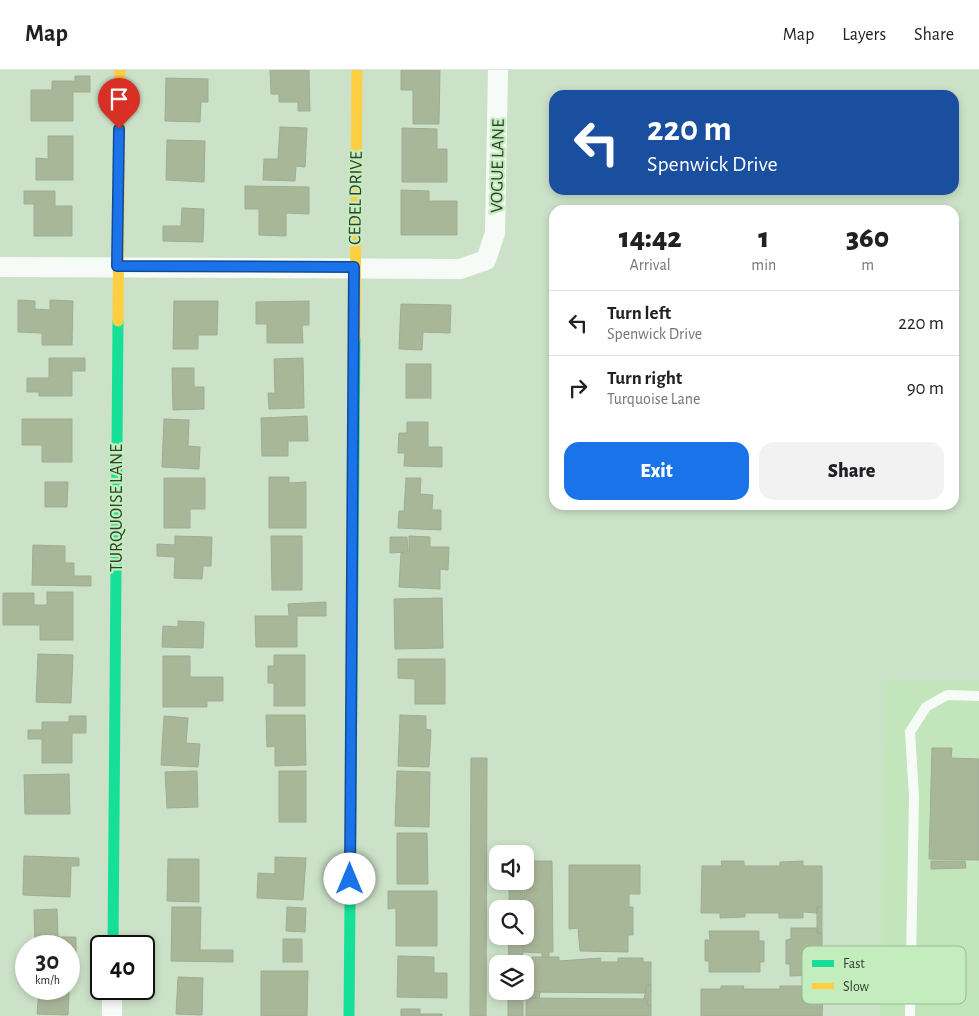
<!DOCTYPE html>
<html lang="en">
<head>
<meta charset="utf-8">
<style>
	body { margin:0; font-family:"Alegreya Sans",sans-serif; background:#f2f2f2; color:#202124; height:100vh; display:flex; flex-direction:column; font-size:19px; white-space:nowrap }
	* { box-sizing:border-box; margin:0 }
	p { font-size:16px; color:#757577 }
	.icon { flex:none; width:28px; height:28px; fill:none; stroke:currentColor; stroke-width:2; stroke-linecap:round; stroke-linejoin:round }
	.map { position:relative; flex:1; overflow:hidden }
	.panel { position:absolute; left:549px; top:135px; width:410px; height:305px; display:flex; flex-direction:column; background:#fff; border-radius:15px; box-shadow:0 2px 8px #0003 }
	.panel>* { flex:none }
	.banner { position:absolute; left:549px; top:20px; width:410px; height:105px; border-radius:15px; box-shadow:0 2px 8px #0003; background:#1a4fa0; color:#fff; overflow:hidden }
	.buttons { position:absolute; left:489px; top:775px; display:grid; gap:10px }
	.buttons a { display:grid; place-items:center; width:45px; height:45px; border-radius:10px; background:#fff; box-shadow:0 2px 8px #0003; font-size:25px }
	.speed { position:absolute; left:15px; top:865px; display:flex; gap:10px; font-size:25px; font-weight:700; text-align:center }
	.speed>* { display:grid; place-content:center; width:65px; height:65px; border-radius:50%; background:#fff; box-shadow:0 2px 8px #0003; line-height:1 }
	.speed small { font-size:12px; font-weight:400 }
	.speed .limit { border:2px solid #111; border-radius:8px; background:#fff; color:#111 }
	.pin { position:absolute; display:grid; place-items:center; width:42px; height:42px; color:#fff; margin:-51px -21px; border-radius:50% 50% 50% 0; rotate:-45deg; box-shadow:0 0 5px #0007 }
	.pin .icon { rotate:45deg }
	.me { position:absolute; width:55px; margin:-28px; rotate:0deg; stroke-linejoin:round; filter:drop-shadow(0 0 4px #0008) }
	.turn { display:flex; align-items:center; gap:18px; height:105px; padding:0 15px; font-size:22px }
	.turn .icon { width:65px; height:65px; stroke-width:2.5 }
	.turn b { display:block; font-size:35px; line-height:42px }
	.eta { display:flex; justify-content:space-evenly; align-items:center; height:85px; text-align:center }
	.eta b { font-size:30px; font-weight:800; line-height:35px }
	.primary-button { display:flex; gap:10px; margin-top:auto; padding:10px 15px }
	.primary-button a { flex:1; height:58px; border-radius:15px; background:#1a73e8; color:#fff; font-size:20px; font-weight:800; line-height:58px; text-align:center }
	.primary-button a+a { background:#f2f2f2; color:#202124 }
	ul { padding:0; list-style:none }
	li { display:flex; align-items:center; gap:15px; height:65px; padding:0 15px; border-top:1px solid #e0e0e0 }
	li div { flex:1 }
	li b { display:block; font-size:19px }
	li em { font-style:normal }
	header { display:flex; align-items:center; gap:30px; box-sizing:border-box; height:70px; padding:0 25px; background:#fff; border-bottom:1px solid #e0e0e0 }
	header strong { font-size:24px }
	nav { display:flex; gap:28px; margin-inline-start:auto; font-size:18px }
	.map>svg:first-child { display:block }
</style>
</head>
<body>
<header>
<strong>Map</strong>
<nav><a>Map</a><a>Layers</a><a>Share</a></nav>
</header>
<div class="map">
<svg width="979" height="946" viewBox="0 0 979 946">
	<rect width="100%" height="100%" fill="#cce2c8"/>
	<path fill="#c2e5bc" d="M884,610h95v336h-99z"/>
	<g fill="#a9b799" stroke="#9fac95">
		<path d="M270,0h39l1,41h-12v-9h-19v-8h-8z"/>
		<path d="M401,0h39l-1,54h-26v-34h-12z"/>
		<path d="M75,6h15v16h-17v29h-42v-31h21v-9h23z"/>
		<path d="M166,8l42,1v23h-7l-1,20 -35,-1z"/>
		<path d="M280,57l27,1 -2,39 -9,-1 -1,15 -32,-1 1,-21h14z"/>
		<path d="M402,58l35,1v20h10v33h-45z"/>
		<path d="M48,66h25v44h-37v-22l12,1z"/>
		<path d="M167,70l38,1 -1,41 -38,-2z"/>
		<path d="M245,116l64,1v27l-23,-1v23l-27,-1v-26h-14z"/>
		<path d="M401,120l28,1v10h28v34h-56z"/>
		<path d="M24,121h31v15h17v30h-38v-32h-10z"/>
		<path d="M182,138l22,1 -1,33 -40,-1v-15h18z"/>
		<path d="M18,230l17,1v8l15,1v-10l23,1 -1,44h-30v-12l-24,-1z"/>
		<path d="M174,231h44l-1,34h-19v14h-25z"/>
		<path d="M309,231v24h-7l1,18h-36v-19h-11v-22z"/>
		<path d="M401,234l50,1 -1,28 -27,-1 -1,18 -23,-1z"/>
		<path d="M49,288h36v13h-13v25h-33v-4h-12v-14h22z"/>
		<path d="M303,288l1,50 -35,1 -1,-16h7l-1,-34z"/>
		<rect x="406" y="294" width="25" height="34"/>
		<path d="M172,298h22v19h10v22l-31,1z"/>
		<path d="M307,346l1,25h-20v15h-26l-1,-38z"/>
		<path d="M22,349h50v43h-30v-17h-20z"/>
		<path d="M164,349l25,1 -1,26 12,1 -1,22 -37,-2z"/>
		<path d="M407,352h21v25h14v20l-38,-1 1,-13h-7l1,-20h8z"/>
		<path d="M269,407h20v6l17,-1v46h-37z"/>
		<path d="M164,408h41v31h-15v19h-26z"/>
		<path d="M406,408h15l-1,16 13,1 -1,15h9v20l-43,-2 1,-17h5z"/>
		<path d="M45,412h23l-1,25h-22z"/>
		<path d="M175,466l37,1 -1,29h-8l-1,13 -28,-1 1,-21 -18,-1v-12l18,1z"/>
		<path d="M271,466h31v54h-30z"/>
		<path d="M409,466l21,1v10h19l-1,23 -8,-1v20l-41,-2 2,-34h8z"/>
		<path d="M390,467h17l1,15 -18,1z"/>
		<path d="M33,475l32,1v17h9v13h17v10l-59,-1z"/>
		<path d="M47,522h26v48h-33v-15h-37v-32h31v12h13z"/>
		<path d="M442,528l1,50 -48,1 -1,-50z"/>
		<path d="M326,532v14h-29v31h-41l-1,-31h34l-1,-12z"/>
		<path d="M178,551l26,1 -1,26 -41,-1 1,-21 15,1z"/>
		<path d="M38,584l35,1 -2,48 -35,-1z"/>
		<path d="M274,585h31v51h-31v-23h-6v-17h6z"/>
		<path d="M163,586h27v21h33v24h-16v6h-44z"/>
		<path d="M398,589h47v45h-30v-25l-17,-1z"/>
		<path d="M266,645h39l1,50 -31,1v-20l-8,1z"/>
		<path d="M400,645l26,1v13l5,1 -2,37 -31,-1z"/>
		<path d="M69,646h17v17h-14v30h-30v-24h-14v-9h14v-8h27z"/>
		<path d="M164,646l24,2 -2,25 14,1 -2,23 -37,-2z"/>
		<path d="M932,678h20l-1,10 28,1v101l-50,-1z"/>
		<path d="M471,688h16l-1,258h-16z"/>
		<path d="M197,701l1,36 -31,1 -2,-36z"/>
		<rect x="279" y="701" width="27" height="51"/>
		<path d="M397,701l33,1 -1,55 -34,-1z"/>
		<path d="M69,704l1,40h-45l-1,-39z"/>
		<path d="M397,763h30l1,51h-31z"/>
		<path d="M24,786l55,2v8h-8l-1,31 -47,-2z"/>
		<path d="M275,787l31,1 -3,42 -46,-2 1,-25 17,1z"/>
		<path d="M168,789h31v43l-32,-1z"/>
		<path d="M525,791h27l1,91h-4v6l-7,-1v-4l-19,-1z"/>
		<path d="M721,791h23v5h36v-4l23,-1v5h19v41h-5v6l-14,-1v6h-24v-5h-34v4l-25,1v-5h-19l1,-47h20z"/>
		<path d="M931,791h34l1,7 -35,1z"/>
		<path d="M569,795h71v29h-11v13h4v28h-5v17l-48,-1 -2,-23 -9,1z"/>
		<rect x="509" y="811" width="14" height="28"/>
		<path d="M388,821h49v55h-41v-38l-8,1z"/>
		<path d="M172,837h29l-1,43h33v12l-62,-1z"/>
		<path d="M287,837l19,1 -1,24 -19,-1z"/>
		<path d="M817,837h5v27l-5,-1z"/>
		<path d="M57,839l1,28h18v16h-7v-7h-34l-1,-36z"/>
		<path d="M791,858h26v5l5,1v37h-5v4l-27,1v-12h-4v-24l5,-1z"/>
		<path d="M709,861h50v10h5v21h-4v10h-51v-11h-4v-21h5z"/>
		<path d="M509,866h14v28h-15z"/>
		<rect x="283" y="869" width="19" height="23"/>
		<path d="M398,886l36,1v16h13v25l-50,-1z"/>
		<path d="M532,887h27v4l42,-3 -1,4h18v-4h25v4h8v23h-4v8l-124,-1 2,-1 -2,-30h9z"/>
		<path d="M69,900h1l-2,45 -31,-1 2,-25h30z"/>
		<path d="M261,901h47l-1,45h-46z"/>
		<path d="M178,907l25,1 -1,37 -26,-1z"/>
		<path d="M647,915h4v21h-4v-7h-3z"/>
		<path d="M721,916h23l-1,3h37v-3h23v4h14v6h6l-1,20h-121v-27h20z"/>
		<rect x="508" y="921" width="15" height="25"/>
		<path d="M523,922h17l-1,7 -16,1z"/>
		<path d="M526,928l121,1v7h4v10h-125z"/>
		<path d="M401,939h19v5h22v2h-41z"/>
	</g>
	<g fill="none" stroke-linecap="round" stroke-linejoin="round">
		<path stroke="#f7fbf7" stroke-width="10" d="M910,946l4,-220 -4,-64 16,-25 21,-12 32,1"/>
		<g stroke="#f7fbf7" stroke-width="20">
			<path d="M0,197l460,2 26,-9 9,-27 3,-163"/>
			<path d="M112,946v-27"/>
		</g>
		<g stroke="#16e098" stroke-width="11">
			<path d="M113,876l5,-625"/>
			<path d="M349,946l6,-678"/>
		</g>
		<g stroke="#ffcf43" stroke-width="11">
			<path d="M118,251l2,-251"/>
			<path d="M355,268l2,-268"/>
		</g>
	</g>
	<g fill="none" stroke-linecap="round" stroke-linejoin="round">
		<g stroke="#114b97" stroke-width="12">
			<path id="route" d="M119,59l-2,137 237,1 -4,612"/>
		</g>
		<use href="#route" stroke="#1a73e8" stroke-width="9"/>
	</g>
	<g text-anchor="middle" stroke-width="4.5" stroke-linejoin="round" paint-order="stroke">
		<g font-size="18" fill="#2f402d" stroke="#c4edbd">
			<text transform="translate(497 96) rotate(-89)" y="6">VOGUE LANE</text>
			<text transform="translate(355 128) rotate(-89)" y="6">CEDEL DRIVE</text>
			<text transform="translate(116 438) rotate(-90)" y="6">TURQUOISE LANE</text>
		</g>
	</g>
	<rect x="802" y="876" width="164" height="58" rx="8" fill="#c4edbd" stroke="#97b992" stroke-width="1"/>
	<rect x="812" y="890" width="22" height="7" fill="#16e098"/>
	<rect x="812" y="913" width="22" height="6" fill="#ffcf43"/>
	<g font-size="14" fill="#2f402d">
		<text x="843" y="898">Fast</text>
		<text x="843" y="921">Slow</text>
	</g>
</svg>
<div class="buttons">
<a><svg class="icon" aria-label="sound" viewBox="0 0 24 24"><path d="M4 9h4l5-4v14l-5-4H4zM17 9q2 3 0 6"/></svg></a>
<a><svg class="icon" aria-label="search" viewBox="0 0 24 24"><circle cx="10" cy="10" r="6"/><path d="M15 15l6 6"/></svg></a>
<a><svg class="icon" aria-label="layers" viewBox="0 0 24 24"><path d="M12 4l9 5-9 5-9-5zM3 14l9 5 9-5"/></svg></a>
</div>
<div class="speed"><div>30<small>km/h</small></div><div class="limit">40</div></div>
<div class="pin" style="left:119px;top:59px;background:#d93025"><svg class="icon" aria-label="arrive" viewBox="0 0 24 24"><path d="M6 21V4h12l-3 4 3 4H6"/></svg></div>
<svg class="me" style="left:350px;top:809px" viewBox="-20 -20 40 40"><circle r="19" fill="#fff"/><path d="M0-13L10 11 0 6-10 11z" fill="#1a73e8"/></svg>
<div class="banner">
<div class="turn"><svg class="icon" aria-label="left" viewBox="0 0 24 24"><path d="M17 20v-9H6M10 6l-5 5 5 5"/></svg><div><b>220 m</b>Spenwick Drive</div></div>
</div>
<section class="panel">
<div class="eta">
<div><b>14:42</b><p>Arrival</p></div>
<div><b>1</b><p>min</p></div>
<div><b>360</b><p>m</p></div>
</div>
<ul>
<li><svg class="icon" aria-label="left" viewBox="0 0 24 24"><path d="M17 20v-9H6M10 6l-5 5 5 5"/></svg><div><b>Turn left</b><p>Spenwick Drive</p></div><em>220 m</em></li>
<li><svg class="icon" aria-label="right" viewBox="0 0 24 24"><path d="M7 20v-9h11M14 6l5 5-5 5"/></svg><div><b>Turn right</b><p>Turquoise Lane</p></div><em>90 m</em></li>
</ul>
<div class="primary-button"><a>Exit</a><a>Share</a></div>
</section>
</div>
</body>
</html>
